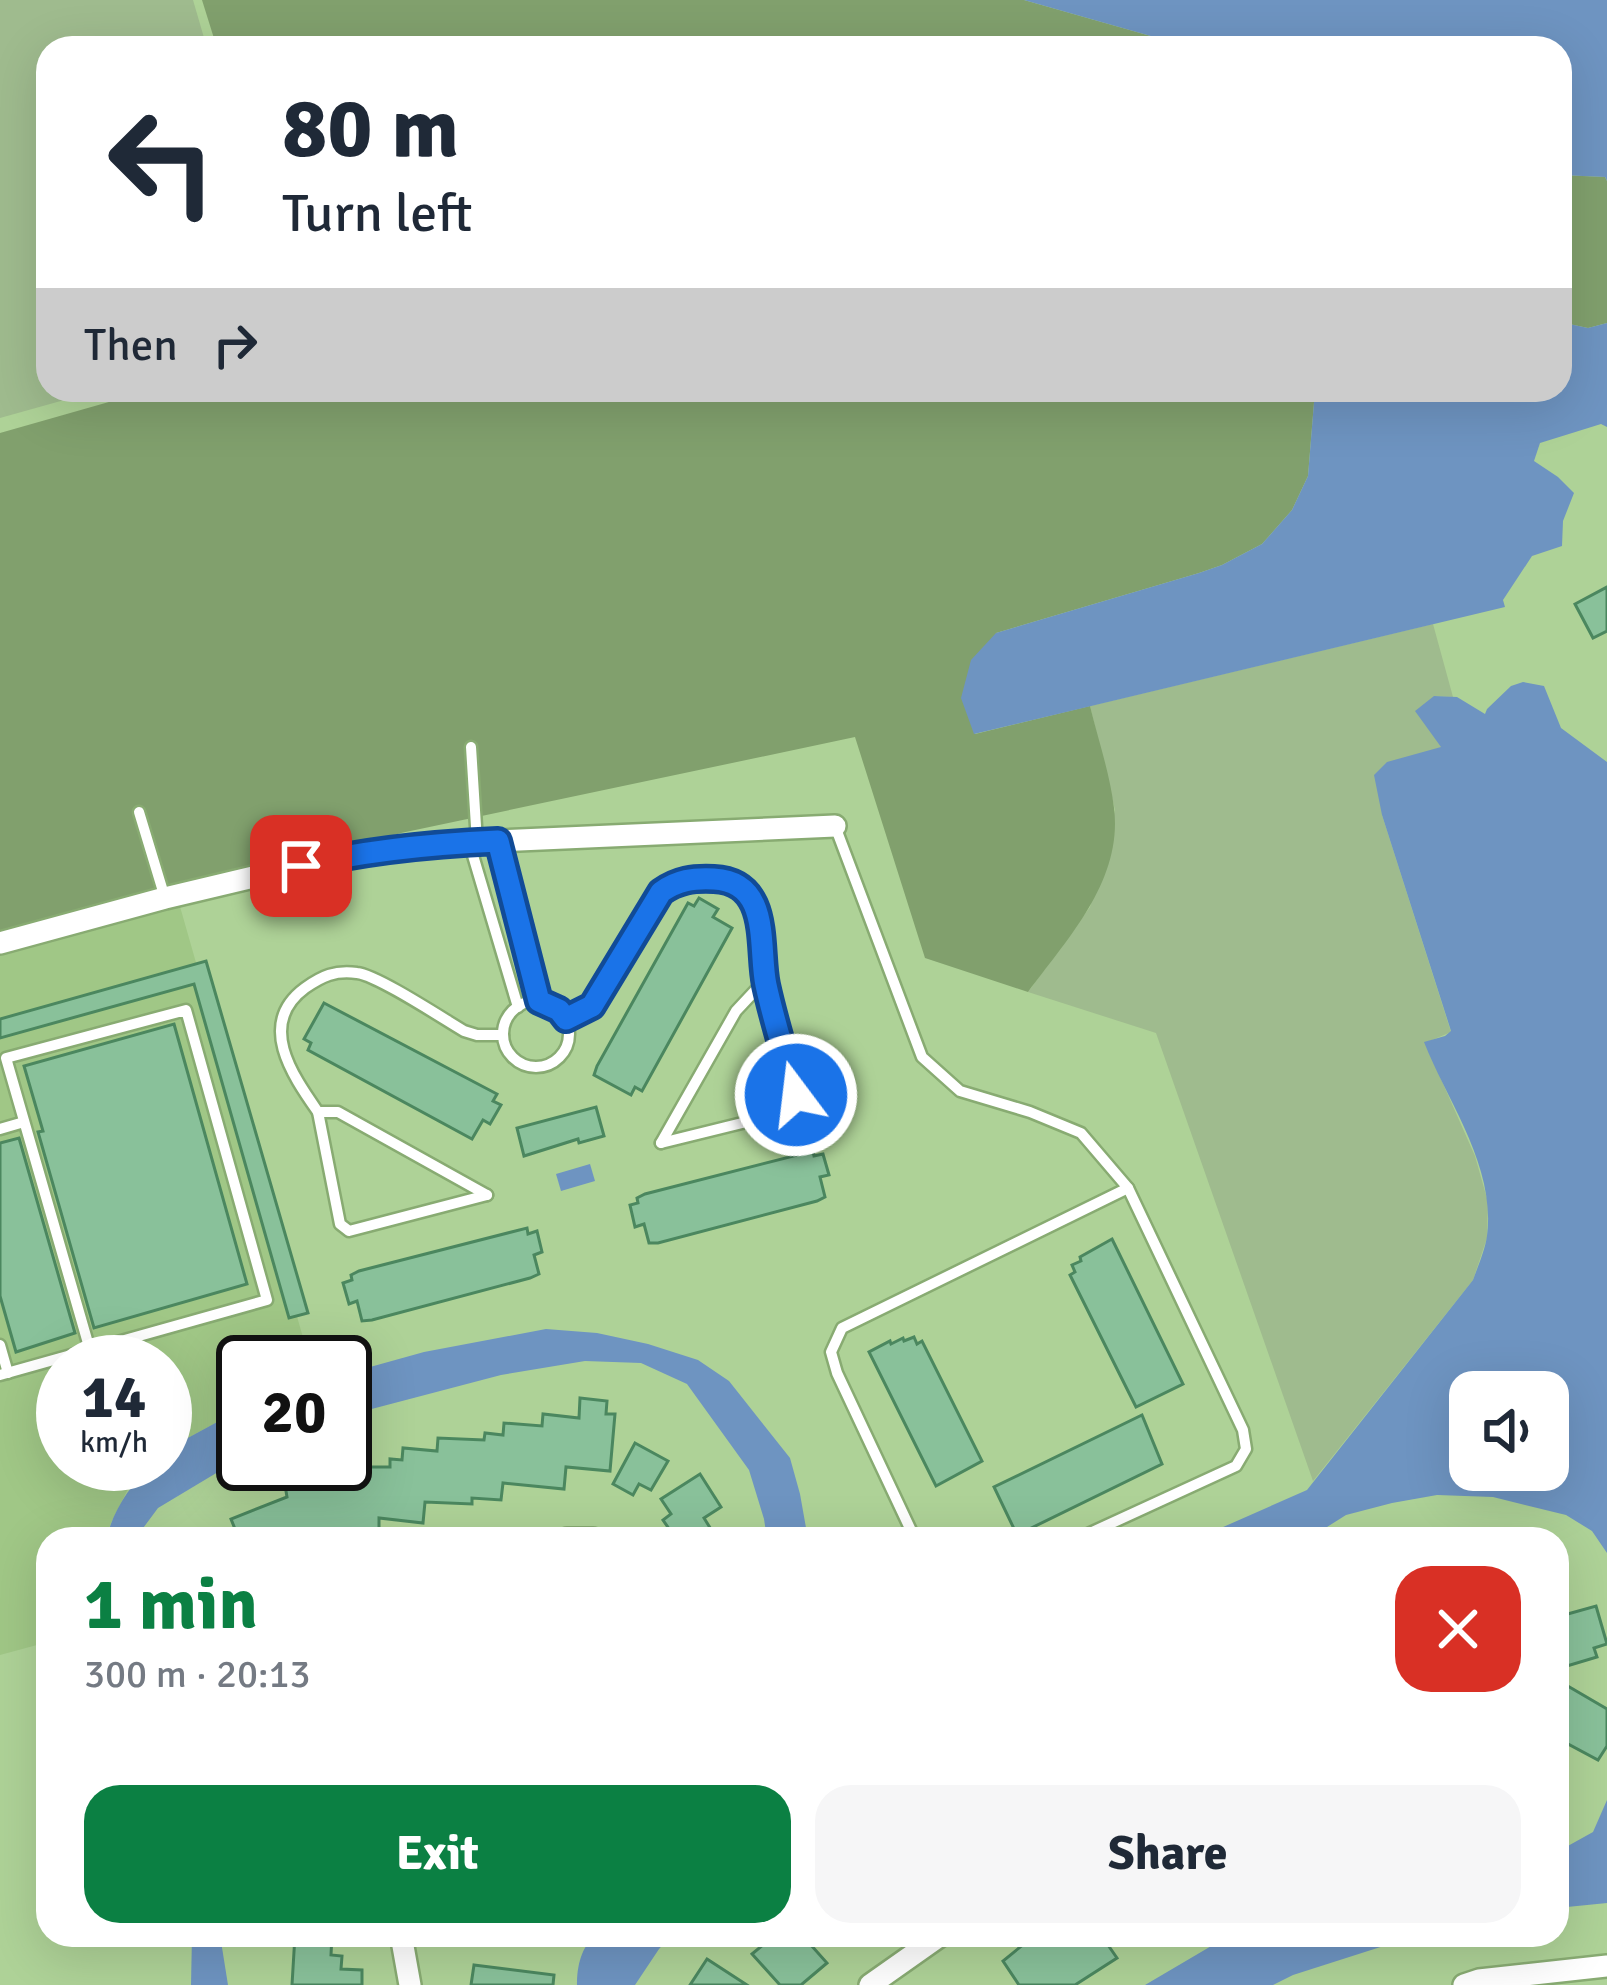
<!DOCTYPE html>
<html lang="en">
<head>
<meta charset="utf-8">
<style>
	body { margin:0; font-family:Signika,sans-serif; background:#f6f6f7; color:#1f2937; height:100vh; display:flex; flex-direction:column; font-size:45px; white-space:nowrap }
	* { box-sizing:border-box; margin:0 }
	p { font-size:39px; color:#747a83 }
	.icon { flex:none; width:66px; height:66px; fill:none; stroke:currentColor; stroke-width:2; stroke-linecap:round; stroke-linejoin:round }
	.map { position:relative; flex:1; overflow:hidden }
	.panel { position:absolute; left:36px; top:1527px; width:1533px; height:420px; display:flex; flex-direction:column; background:#fff; border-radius:36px; box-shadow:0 12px 48px #0002 }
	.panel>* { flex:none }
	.hud { position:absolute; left:36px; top:36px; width:1536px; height:366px; border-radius:36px; box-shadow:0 12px 48px #0002; background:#fff; color:#1f2937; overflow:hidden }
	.controls { position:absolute; left:1449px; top:1371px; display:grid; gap:24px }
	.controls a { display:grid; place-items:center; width:120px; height:120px; border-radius:24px; background:#fff; box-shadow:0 12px 48px #0002; font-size:60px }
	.speed { position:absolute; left:36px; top:1335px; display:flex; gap:24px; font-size:60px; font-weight:700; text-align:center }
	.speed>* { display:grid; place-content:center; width:156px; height:156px; border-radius:50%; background:#fff; box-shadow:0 12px 48px #0002; line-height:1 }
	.speed small { font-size:30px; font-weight:400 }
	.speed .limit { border:6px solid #111; border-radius:18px; background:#fff; color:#111 }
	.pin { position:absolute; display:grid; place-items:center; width:102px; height:102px; color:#fff; margin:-51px; border-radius:24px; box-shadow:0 6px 18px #0006 }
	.me { position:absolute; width:132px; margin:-66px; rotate:345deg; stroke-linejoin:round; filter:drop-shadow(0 0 9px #0008) }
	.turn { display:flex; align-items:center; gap:42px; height:252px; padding:0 48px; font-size:54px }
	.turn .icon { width:156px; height:156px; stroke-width:2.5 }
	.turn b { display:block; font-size:84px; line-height:102px }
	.then { display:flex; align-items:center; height:114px; padding:0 48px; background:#0003; gap:24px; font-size:45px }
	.round { display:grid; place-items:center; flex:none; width:126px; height:126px; border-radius:36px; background:#f6f6f7 }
	.headline { display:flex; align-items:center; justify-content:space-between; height:204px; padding:0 48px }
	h1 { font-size:72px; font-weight:700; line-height:90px; color:#0b8043 }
	.action { display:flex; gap:24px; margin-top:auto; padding:24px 48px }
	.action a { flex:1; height:138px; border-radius:36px; background:#0b8043; color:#fff; font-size:48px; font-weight:700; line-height:138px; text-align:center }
	.action a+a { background:#f6f6f7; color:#1f2937 }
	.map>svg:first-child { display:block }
</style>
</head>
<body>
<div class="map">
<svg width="1607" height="1985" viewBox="0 0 1607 1985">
	<rect width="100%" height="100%" fill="#aed297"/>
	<path fill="#a0c786" d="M177,896l133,466h-67v46l-70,38 -8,7v-91h-102v102h90l-23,21 -19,38 -6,16h-57v103l-48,13v-708z"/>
	<g fill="#9fbb8e">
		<path d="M0,0h193l14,48h-159v342h52l-100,28z"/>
		<path d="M1433,624l20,73 -19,-1 7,51 -59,68 69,217 -26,11 50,113 13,46 -1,36 -14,42 -160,201 -157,-448 -128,-41 62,-85 25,-97 -25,-104z"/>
	</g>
	<g fill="#81a06d">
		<path d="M202,0h822l169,48h-976z"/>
		<path d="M1560,175l45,2 2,4v142l-19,5 -28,-6z"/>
		<path d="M151,390h1164l-7,86 -16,34 -30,34 -40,21 -23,8 -203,60 -21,101 115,-28c8,33 20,68 24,102 9,72 -46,130 -86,184l-103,-34 -70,-221 -454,96 -401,114v-514z"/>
	</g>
	<g fill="#6e94c1" fill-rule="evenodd">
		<path d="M1024,0h583v181l-2,-4 -45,-2v-127h-367z"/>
		<path d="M1560,322l28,6 19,-5v104l-6,-3 -61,19 -6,18 24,16 16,16 -11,28 -1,25 -30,10 -29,44 2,7 -531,127 -13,-36 10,-38 25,-27 203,-60 23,-8 40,-21 30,-34 16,-34 7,-86h245z"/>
		<path d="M1523,682l21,4 17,42 46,34v791l-15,-22 -26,-16 -73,-18 -56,-2 -45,8 -46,12 -38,24h-112l111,-49 166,-210c5,-14 12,-30 14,-44 9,-70 -39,-133 -63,-194l21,-6 6,-5 -69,-216 -8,-40 13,-13 54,-15 -26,-36 19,-15 23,1 28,17 2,-5 24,-23zM1548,1392v78h-78v-78z"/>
		<path d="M590,1164l5,17 -34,10 -5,-17z"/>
		<path d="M546,1329l51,4 51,11 50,16 31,21 61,77 10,36 8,45h-41l-3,-20 -15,-49 -62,-86 -46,-21 -56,-2 -84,14 -156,41v-42l79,-22z"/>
		<path d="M243,1408v49l-85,51 -23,31h-29c9,-32 23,-52 47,-75h12v-11l8,-7z"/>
		<path d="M1607,1800v103l-50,5v-56l36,-20z"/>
		<path d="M192,1935h28l8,50h-37z"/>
		<path d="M596,1935h76l-13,14 -24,36h-58c0,-19 4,-38 19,-50z"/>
		<path d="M1230,1935h188l-125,40 -20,10h-128z"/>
	</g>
	<g fill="#89c19a" stroke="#4b875f" stroke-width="3">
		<path d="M1607,587v44l-14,7 -18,-34z"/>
		<path d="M699,898l19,11 -5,8 19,11 -90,163 -7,-4 -4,8 -37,-20 3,-9 91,-163 6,3z"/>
		<path d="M206,961l102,352 -19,5 -95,-334 -194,54v-19z"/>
		<path d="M324,1003l173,91 -4,7 8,4 -11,19 -7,-4 -11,19 -164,-89 3,-7 -7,-4z"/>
		<path d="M174,1024l73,260 -153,44 -56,-196 5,-1 -19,-65z"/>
		<path d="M596,1107l8,29 -25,7 -1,-4 -54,17 -7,-28z"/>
		<path d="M19,1138l56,195 -59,19 -16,-56v-153z"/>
		<path d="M813,1151l1,5 9,-2 6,21 -9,2 5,20 -8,4 -159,42h-9l-5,-19 -9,3 -5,-22 8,-2 -1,-5 8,-4z"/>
		<path d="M527,1228l1,6 9,-3 5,21 -8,3 5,19 -9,4 -158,42 -10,1 -5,-20 -8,3 -6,-21 9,-3 -1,-5 8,-4z"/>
		<path d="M1112,1239l71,145 -47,23 -66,-132 5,-3 -3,-7 9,-4 -1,-4z"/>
		<path d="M914,1337l3,7 5,-3 60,120 -46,25 -67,-134 21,-11 1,3 12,-6 1,3z"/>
		<path d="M580,1398l27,3 -1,13h9l-5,57 -44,-4 -2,22 -61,-6 -2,17 -29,-2v6l-47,-2 -2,21 -44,-5v12l-50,1 1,8h-91l-8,-20 56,-22 -2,-12 9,-1 -1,-12 17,-2 2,13 30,-3v-13h48v-8l12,1 1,-12 34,3 1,-13 46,2 1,-7 18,2 1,-12 38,3 1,-12 36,4z"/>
		<path d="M1142,1415l20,49 -145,71 -23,-48z"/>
		<path d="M635,1443l33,18 -17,29 -12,-6 -6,11 -20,-11z"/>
		<path d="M700,1474l21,33 -17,11 13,21h-41l-13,-19 8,-6 -10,-15z"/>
		<path d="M1596,1606l11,38 -13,4 3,9 -40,12v-52z"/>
		<path d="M1566,1685l41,24v37l-9,14 -41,-22v-37z"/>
		<path d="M295,1935h37l-1,20 11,1 -1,13 21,1v15h-70z"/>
		<path d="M775,1935h27l25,28 -26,22h-21l-28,-31z"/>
		<path d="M1035,1935h90l-17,10 9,13 -42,27h-56l-16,-24z"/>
		<path d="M707,1959l40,26h-57z"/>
		<path d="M474,1965l80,10 -1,10h-82z"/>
	</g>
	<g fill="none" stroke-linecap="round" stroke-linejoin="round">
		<g stroke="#88ab72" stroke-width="15">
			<g id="lane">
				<path d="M471,747l6,95"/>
				<path d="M139,812l26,86"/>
				<path d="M835,826l87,231 38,34 70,21 51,21 47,55 115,242 3,19 -10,17 -159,73"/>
				<path d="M469,842l49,165"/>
				<path d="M498,842l41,159"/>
				<circle cx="536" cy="1034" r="33"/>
				<path d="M566,1019l26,-13 69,-114c14,-10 27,-14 45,-13 59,1 57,55 59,101l-29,31 -75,132"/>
				<path d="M318,1112l22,112 9,7 138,-36"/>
				<path d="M0,1129l24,-7"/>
				<path d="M661,1143l130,-32 5,-16 -31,-115"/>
				<path d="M487,1195l-149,-83h-20c-25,-36 -62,-88 -13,-124 17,-12 30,-18 52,-15 20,2 85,45 107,58l13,4h26"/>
				<path d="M0,1345l8,28"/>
				<path d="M0,1375l267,-75 -81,-290 -180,48 84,292"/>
				<path d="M915,1539l-78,-166 -6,-21 11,-24 286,-140"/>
			</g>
		</g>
		<g stroke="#88ab72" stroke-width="26">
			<g id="street">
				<path d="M0,943l165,-45 181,-43 85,-11 404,-18"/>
				<path d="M567,1539h26"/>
				<path d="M401,1935l9,50"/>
				<path d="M870,1985l71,-50"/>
				<path d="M1464,1985l15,-5 128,-14"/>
			</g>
		</g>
		<use href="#lane" stroke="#fff" stroke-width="10"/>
		<use href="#street" stroke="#fff" stroke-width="21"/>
	</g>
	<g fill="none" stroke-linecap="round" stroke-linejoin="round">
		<g stroke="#114b97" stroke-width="30">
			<path id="route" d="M301,866c65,-16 130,-22 197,-25l41,160 20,9 7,9 26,-13 69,-114c17,-12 32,-14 53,-13 58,3 44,69 52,106 8,37 20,74 30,110"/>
		</g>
		<use href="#route" stroke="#1a73e8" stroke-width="21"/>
	</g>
</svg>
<div class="controls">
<a><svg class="icon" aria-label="sound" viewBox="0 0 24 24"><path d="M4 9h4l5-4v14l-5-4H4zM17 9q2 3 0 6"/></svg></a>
</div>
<div class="speed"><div>14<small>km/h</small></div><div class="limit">20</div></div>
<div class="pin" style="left:301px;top:866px;background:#d93025"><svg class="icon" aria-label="arrive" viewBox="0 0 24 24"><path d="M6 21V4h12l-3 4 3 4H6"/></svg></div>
<svg class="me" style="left:796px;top:1095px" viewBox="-20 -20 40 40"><circle r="17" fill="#1a73e8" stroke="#fff" stroke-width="3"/><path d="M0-11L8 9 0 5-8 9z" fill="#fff"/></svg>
<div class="hud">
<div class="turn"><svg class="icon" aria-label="left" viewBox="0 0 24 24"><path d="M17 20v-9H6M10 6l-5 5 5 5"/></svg><div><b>80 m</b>Turn left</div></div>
<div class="then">Then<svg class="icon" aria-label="right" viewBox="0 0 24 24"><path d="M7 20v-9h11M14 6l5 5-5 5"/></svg></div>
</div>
<section class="panel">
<div class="headline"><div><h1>1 min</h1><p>300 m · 20:13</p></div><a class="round" style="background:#d93025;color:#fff"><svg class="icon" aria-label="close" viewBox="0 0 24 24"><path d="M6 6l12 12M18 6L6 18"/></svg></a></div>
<div class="action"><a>Exit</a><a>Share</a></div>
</section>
</div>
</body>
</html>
